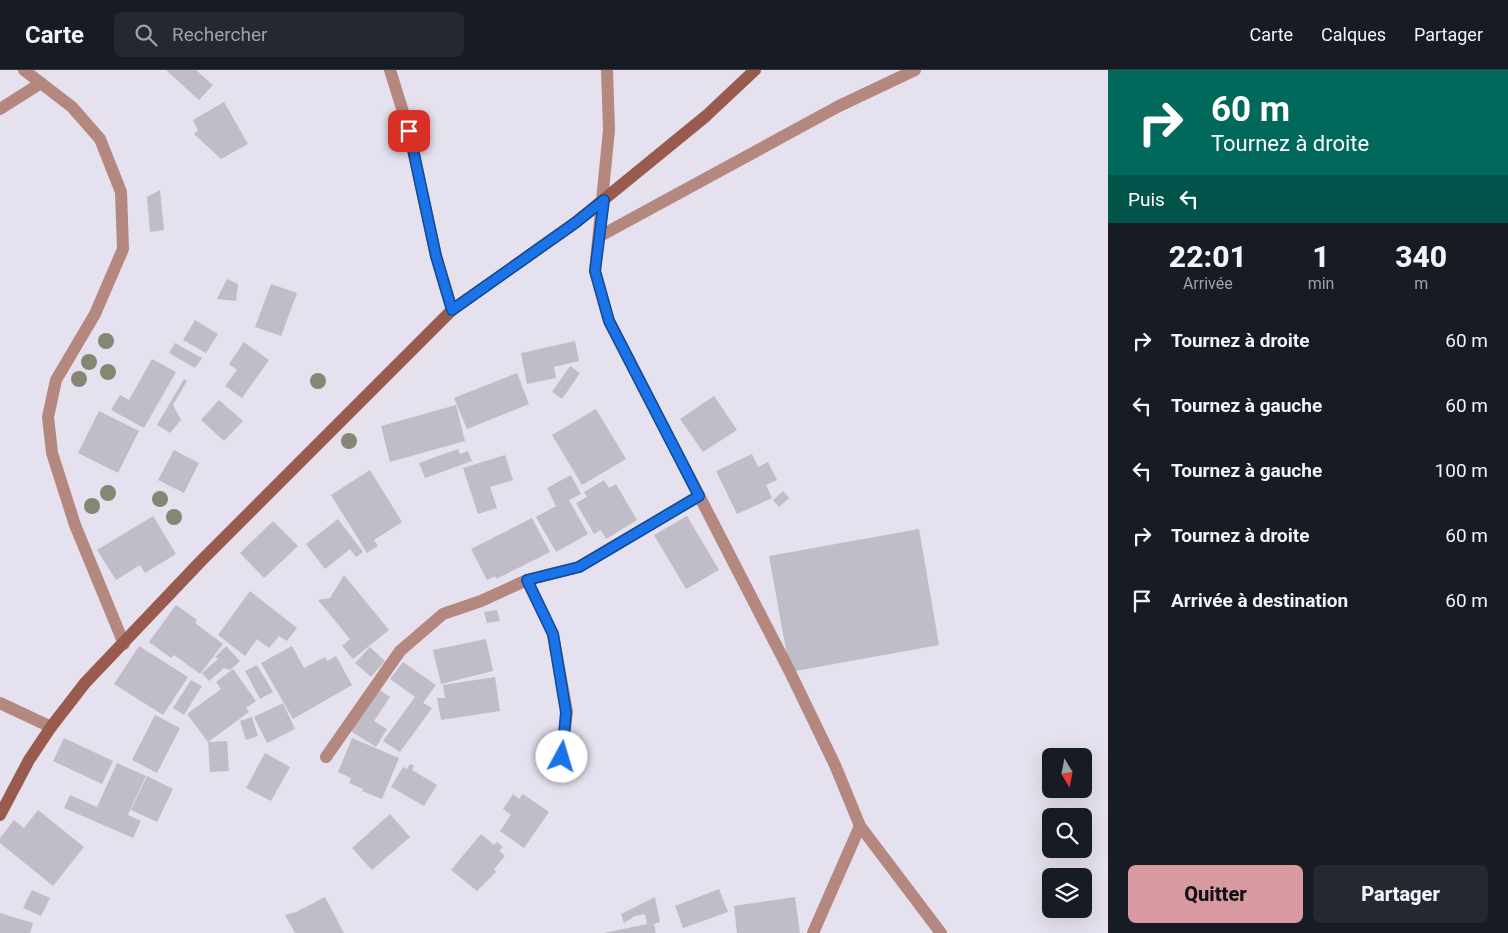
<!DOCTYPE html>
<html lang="fr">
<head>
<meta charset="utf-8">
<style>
	body { margin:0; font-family:Roboto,sans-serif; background:#242831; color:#f1f3f6; height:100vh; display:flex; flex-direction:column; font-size:19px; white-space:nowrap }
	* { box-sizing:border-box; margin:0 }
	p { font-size:16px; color:#9ea1a6 }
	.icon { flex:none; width:28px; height:28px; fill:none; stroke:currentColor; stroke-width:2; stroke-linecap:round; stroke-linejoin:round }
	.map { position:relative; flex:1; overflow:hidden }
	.side { display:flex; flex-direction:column; background:#171b24; width:400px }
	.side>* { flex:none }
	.hud { background:#00695c; color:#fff; overflow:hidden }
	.needle { width:32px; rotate:170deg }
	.fabs { position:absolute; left:1042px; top:678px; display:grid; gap:10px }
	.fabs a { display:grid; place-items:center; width:50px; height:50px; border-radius:8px; background:#171b24; box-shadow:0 5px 20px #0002; font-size:25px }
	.pin { position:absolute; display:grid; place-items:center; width:42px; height:42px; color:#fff; margin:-21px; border-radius:10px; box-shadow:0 2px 8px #0006 }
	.me { position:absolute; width:55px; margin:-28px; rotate:6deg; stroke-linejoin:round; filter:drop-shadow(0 0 4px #0008) }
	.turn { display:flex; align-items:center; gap:18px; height:105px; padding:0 20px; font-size:22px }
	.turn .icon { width:65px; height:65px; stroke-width:2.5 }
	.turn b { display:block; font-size:35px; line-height:42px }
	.then { display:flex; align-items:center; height:48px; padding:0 20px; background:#0003; gap:10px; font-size:19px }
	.eta { display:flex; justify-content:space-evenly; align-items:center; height:85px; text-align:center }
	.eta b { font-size:30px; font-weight:800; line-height:35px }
	.primary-button { display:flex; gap:10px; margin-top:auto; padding:10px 20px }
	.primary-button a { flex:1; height:58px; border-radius:8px; background:#d999a1; color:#111; font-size:20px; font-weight:800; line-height:58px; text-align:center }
	.primary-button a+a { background:#242831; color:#f1f3f6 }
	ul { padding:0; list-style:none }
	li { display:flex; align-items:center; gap:15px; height:65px; padding:0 20px }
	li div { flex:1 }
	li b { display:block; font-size:19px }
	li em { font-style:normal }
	header { display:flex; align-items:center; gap:30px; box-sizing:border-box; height:70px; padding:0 25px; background:#171b24; border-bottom:1px solid #363941 }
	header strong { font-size:24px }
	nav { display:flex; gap:28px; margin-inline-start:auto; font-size:18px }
	.search { width:350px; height:45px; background:#242831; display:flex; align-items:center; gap:12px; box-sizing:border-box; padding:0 18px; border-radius:8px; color:#9ea1a6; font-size:19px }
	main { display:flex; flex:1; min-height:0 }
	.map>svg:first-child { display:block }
</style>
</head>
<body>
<header>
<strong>Carte</strong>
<div class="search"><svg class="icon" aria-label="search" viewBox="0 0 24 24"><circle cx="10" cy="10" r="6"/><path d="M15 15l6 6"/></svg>Rechercher</div>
<nav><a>Carte</a><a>Calques</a><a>Partager</a></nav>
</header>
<main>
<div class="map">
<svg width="1108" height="863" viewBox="0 0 1108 863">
	<rect width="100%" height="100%" fill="#e5e1ee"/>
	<g fill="#c0bcc8">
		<path d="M166,0h30l17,15 -14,15z"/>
		<path d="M224,32l24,42 -27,15 -27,-25 4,-4 -5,-10z"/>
		<path d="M160,120l4,40 -14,2 -3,-35z"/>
		<path d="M227,209l11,5 -2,17 -19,-2z"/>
		<path d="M271,214l26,9 -16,43 -26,-9z"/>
		<path d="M195,250l23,14 -12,19 -23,-13z"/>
		<path d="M575,271l4,20 -25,6 2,11 -29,6 -6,-31z"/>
		<path d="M244,272l25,18 -27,38 -17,-12 12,-16 -8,-6z"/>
		<path d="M175,273l27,15 -7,10 -26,-15z"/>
		<path d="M152,289l24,13 -32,56 -33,-18 9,-15 9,5z"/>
		<path d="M570,296l10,7 -18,26 -10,-7z"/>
		<path d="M517,303l12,31 -62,25 -13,-31z"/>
		<path d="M184,309l3,2 -14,24 8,15 -11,13 -13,-8z"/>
		<path d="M714,326l23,34 -34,22 -23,-33z"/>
		<path d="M219,330l24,21 -19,20 -23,-21z"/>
		<path d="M456,335l9,36 -75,21 -9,-36z"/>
		<path d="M596,339l30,50 -44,26 -30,-50z"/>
		<path d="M99,341l40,20 -21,42 -40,-20z"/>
		<path d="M458,379l2,5 8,-3 4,10 -47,17 -6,-15z"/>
		<path d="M174,380l25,13 -15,30 -26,-13z"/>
		<path d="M752,384l6,13 10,-5 9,18 -11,5 6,13 -35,16 -21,-43z"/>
		<path d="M505,385l8,25 -23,7 7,21 -19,6 -15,-46z"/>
		<path d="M370,400l32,52 -28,18 4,6 -11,7 -36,-58z"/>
		<path d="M571,405l10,19 -12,6 19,34 -32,18 -20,-35 20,-11 -9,-18z"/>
		<path d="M604,410l5,8 7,-4 21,36 -31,19 -5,-9 -7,4 -18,-31 11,-6 -3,-5z"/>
		<path d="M783,421l6,7 -10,9 -6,-7z"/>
		<path d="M153,446l23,38 -31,19 -5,-8 -24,15 -19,-30z"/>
		<path d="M687,446l32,54 -33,19 -32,-54z"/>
		<path d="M532,448l18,34 -54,27 -1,-3 -8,4 -16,-31z"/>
		<path d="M338,449l25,33 -7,5 -6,-8 -25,20 -19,-25z"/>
		<path d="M273,451l25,25 -34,32 -24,-25z"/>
		<path d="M919,459l20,116 -149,27 -21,-116z"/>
		<path d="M344,505l45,55 -36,29 -11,-13 8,-7 -32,-39 12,-2z"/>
		<path d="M250,521l47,37 -10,13 -8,-5 -10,12 -12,-9 -12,17 -27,-21z"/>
		<path d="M176,535l21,15 -2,3 28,21 -23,30 -26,-19 -3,3 -22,-16z"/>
		<path d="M497,540l3,11 -13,2 -3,-11z"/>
		<path d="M486,569l7,32 -52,13 -8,-34z"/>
		<path d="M139,576l49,31 -25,38 -49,-31z"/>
		<path d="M226,576l14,15 -10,9 -6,-2 -15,13 -7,-8 16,-14 -3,-2z"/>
		<path d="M292,576l12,22 21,-11 2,4 9,-5 16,29 -59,34 -32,-56z"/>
		<path d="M370,577l15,14 -14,16 -16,-14z"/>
		<path d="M403,592l33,23 -13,18 9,5 -32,44 -17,-11 32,-44 -25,-18z"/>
		<path d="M257,595l16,27 -13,7 -15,-28z"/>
		<path d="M233,599l23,32 -10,7 3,4 -41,30 19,-1 2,30 -19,1 -2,-30 -21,-28 34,-25 -5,-7z"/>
		<path d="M495,607l5,34 -59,9 -4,-22h8l-2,-13z"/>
		<path d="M191,610l11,6 -18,29 -11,-7z"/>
		<path d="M377,618l13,9 -16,24 13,8 -11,18 -27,-17z"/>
		<path d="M283,633l12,26 -28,14 -13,-26z"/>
		<path d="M155,645l25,13 -23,45 -25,-13z"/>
		<path d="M252,647l6,19 -12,4 -6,-19z"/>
		<path d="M64,668l49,23 -11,23 -49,-23z"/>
		<path d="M352,668l47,20 -17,41 -20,-8 1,-2 -14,-6 2,-5 -13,-6z"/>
		<path d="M265,683l25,14 -19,34 -25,-13z"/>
		<path d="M117,693l29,13 -18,39 13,6 -8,17 -69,-30 6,-13 27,12z"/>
		<path d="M410,694l4,2 -2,4 25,15 -13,21 -33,-19 12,-20 4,2z"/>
		<path d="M147,706l26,13 -16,33 -26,-12z"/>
		<path d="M513,724l6,5 4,-5 26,18 -25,36 -24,-17 11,-16 -8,-6z"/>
		<path d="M38,740l46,37 -31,39 -53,-43v-5l14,-18 10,8z"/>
		<path d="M390,744l20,23 -38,33 -20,-22z"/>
		<path d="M481,764l13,11 3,-3 6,5 -4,4 6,5 -11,13 2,3 -19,19 -26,-21z"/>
		<path d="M719,819l9,23 -45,16 -8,-22z"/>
		<path d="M32,820l18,8 -9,18 -18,-8z"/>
		<path d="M325,827l19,36h-49l-10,-18 11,-3z"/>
		<path d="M655,827l5,25 -6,2 2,9h-52l43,-9 -2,-10 -10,2 -11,7 -3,-9z"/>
		<path d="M795,827l5,36h-63l-3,-27z"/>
		<path d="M0,843l33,10 -3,10h-30z"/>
	</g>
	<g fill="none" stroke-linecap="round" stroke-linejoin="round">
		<g stroke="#b4887e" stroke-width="12">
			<path d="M24,0l48,37 28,32 21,53 2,57 -28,65 -39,66 -8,37 4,36 23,72 49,119"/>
			<path d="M390,0l19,61 27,125 16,54"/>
			<path d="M607,0l2,60 -14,141 14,50 181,351 45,93 25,61 81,107"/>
			<path d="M0,39l41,-26"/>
			<path d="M600,166l239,-130 76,-36"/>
			<path d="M527,510l26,54 14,78 -7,61"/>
			<path d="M0,633l51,24"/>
			<path d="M326,687l74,-106 43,-37 38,-13 46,-21 52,-13 120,-71"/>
			<path d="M813,863l47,-107"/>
		</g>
		<path stroke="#995b4e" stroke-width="12" d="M0,745l29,-55 22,-33 34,-44 116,-122 251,-251 123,-87 131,-107 49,-46"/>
	</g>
	<g fill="#868675">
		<circle cx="106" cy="271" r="8"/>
		<circle cx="89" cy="292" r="8"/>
		<circle cx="108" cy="302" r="8"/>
		<circle cx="79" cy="309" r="8"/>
		<circle cx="318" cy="311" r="8"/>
		<circle cx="349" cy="371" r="8"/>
		<circle cx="108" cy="423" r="8"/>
		<circle cx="160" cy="429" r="8"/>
		<circle cx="92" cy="436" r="8"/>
		<circle cx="174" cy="447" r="8"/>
	</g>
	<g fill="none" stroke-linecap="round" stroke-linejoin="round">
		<g stroke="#114b97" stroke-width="12">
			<path id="route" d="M409,61l27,125 16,54 123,-87 29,-23 -9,71 14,50 90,175 -120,71 -52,13 26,54 13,78 -4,45"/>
		</g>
		<use href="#route" stroke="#1a73e8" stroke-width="9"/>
	</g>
</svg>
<div class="fabs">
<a><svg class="needle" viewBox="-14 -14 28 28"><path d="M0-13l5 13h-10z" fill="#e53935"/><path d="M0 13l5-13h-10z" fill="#9ea1a6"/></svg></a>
<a><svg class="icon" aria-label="search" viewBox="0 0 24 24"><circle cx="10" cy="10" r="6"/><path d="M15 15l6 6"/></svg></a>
<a><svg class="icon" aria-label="layers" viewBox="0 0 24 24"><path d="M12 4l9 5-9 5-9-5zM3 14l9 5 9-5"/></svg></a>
</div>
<div class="pin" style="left:409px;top:61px;background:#d93025"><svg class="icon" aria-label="arrive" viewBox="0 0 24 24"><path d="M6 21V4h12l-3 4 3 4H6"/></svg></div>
<svg class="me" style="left:562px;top:687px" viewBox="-20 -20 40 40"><circle r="19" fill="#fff"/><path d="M0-13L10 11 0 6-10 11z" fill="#1a73e8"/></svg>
</div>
<section class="side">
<div class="hud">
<div class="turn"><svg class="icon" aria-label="right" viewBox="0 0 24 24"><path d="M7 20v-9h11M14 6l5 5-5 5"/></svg><div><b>60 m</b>Tournez à droite</div></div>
<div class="then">Puis<svg class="icon" aria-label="left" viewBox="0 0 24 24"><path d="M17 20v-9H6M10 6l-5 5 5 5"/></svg></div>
</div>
<div class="eta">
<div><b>22:01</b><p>Arrivée</p></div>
<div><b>1</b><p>min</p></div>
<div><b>340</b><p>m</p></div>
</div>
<ul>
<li><svg class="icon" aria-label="right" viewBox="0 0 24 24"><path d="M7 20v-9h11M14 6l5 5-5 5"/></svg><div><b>Tournez à droite</b></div><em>60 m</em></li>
<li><svg class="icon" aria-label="left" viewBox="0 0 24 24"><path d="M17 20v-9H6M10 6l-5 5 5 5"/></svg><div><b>Tournez à gauche</b></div><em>60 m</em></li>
<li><svg class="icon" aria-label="left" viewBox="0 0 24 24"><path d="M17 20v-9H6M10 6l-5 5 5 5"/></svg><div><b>Tournez à gauche</b></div><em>100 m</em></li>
<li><svg class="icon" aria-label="right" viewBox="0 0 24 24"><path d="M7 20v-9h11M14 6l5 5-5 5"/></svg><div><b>Tournez à droite</b></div><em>60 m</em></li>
<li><svg class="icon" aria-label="arrive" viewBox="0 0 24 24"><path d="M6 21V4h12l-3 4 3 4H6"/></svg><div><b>Arrivée à destination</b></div><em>60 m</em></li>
</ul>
<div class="primary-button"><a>Quitter</a><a>Partager</a></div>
</section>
</main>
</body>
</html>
